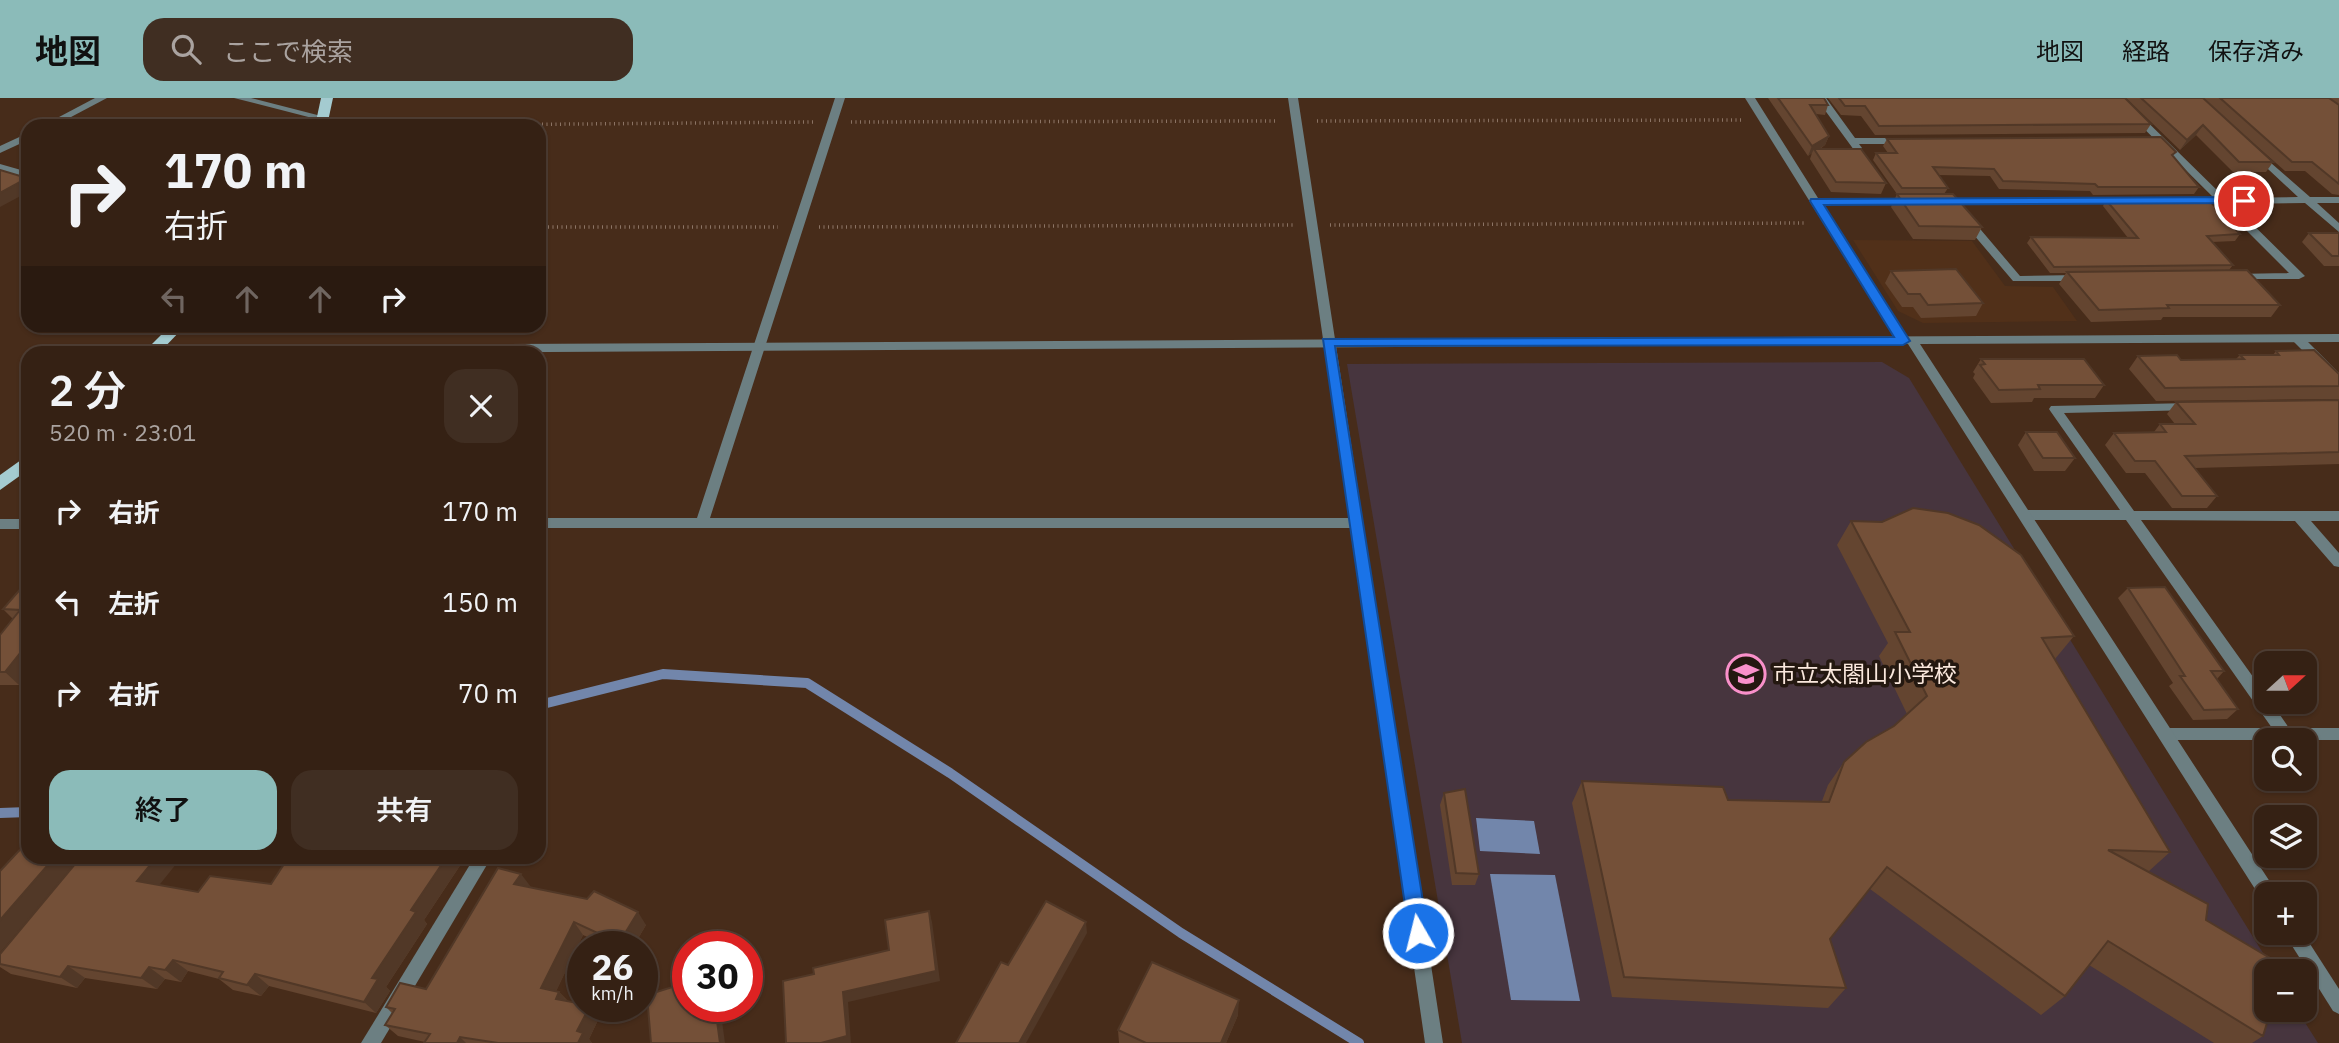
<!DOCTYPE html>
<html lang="ja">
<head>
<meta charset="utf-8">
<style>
	body { margin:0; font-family:"IBM Plex Sans","Noto Sans JP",sans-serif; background:#402e22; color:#f1f3f6; height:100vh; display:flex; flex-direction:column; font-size:26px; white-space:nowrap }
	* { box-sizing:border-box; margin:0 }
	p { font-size:23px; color:#aaa3a0 }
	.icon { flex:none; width:38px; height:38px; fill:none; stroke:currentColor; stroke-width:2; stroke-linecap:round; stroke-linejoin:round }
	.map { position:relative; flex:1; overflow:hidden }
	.sheet { position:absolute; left:21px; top:248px; width:525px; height:518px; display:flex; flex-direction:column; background:#352114; border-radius:21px; box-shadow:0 2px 5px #0004,0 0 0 2px #4f3e34 }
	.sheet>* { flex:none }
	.guide { position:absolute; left:21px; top:21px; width:525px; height:214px; border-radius:21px; box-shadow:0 2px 5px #0004,0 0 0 2px #4f3e34; background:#352114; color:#f1f3f6; overflow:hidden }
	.needle { width:46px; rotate:69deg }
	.tools { position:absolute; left:2254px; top:553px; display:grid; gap:14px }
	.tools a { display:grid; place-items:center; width:63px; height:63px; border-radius:14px; background:#352114; box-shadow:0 2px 5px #0004,0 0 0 2px #4f3e34; font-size:35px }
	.speed { position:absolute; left:567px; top:833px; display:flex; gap:14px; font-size:35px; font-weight:700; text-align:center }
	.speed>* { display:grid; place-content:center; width:91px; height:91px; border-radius:50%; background:#352114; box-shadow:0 2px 5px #0004,0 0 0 2px #4f3e34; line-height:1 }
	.speed small { font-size:18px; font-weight:400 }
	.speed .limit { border:10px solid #d22; background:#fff; color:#111 }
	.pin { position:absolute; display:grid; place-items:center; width:60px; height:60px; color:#fff; margin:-30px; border:4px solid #fff; border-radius:50%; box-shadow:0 2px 7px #0007 }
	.me { position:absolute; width:77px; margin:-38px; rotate:352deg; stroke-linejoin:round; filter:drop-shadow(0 0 5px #0008) }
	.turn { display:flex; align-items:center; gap:24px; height:147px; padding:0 28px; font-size:32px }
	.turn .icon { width:91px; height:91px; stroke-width:2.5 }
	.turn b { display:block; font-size:49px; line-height:60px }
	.lanes { display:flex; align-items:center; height:66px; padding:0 28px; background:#0003; justify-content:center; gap:35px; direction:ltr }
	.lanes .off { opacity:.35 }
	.round { display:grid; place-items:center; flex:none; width:74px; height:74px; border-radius:21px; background:#402e22 }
	.head { display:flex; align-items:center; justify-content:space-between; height:119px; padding:0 28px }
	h1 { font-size:42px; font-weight:600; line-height:52px }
	.primary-button { display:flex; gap:14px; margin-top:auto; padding:14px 28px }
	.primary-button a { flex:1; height:80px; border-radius:21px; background:#8bbbb9; color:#111; font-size:28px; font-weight:600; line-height:80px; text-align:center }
	.primary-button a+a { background:#402e22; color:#f1f3f6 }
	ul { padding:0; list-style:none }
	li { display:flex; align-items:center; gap:21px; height:91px; padding:0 28px }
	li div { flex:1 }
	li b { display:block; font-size:26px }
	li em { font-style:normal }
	header { display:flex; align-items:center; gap:42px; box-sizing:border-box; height:98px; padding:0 35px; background:#8bbbb9; color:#111 }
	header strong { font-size:33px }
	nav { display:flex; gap:38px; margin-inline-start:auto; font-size:24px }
	.search { width:490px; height:63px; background:#402e22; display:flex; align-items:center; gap:18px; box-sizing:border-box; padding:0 24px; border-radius:21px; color:#aaa3a0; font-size:26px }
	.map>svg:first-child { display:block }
</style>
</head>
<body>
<header>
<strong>地図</strong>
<div class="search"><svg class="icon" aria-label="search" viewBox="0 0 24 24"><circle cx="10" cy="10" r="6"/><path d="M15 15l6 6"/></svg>ここで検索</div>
<nav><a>地図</a><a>経路</a><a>保存済み</a></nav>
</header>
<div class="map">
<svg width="2339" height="945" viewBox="0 0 2339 945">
	<rect width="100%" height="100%" fill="#472c1a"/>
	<path fill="#513019" d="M1853,142l119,1 33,45 48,1 24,34 -154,2 -25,-12z"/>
	<path fill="#47353e" d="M1882,264l27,16 365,593h-8v39h31l21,33h-856l-115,-679z"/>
	<g fill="#7286ab">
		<path d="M1476,720l58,3 6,33 -60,-3z"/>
		<path d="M1490,776l65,1 25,126 -69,-1z"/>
	</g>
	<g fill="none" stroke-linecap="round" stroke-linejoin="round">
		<g stroke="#7286ab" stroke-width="10">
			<path d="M539,607l124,-31 144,9 143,90 231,160 178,110"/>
			<path d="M0,715l28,-1"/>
		</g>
		<g stroke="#8c7465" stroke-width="3.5" stroke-dasharray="1 3.5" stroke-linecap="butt">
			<path d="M1317,23l425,-1"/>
			<path d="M851,24l425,-1"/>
			<path d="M344,28l470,-4"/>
			<path d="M1330,127l477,-2"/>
			<path d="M539,129h239"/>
			<path d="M819,129l474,-2"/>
		</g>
		<g fill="#6c7f82" fill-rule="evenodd">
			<path d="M95,0h12l-53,28h-12z"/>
			<path d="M234,0h17l78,20 -5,3z"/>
			<path d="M835,0h10l-135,420h639l-61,-420h10l145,945h-18l-75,-515h-811v-10h158z"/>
			<path d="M1745,0h10l63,100h93l5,3 -5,3h-89l87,137 -2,3h-8l-2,-3z"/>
			<path d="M1816,0h10l29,40h48l5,3 -5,3h-44l3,4 -2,2h-6z"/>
			<path d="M2113,0h10l102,100 73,-1 -45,-42v-4l3,-1 54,47h29v6h-22l22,20v9l-34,-29 -73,1 73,72 -6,3h-67v-4l4,-1 53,-1 -69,-69 -6,-1 1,-4z"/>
			<path d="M28,35v7l-28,13v-7z"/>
			<path d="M0,66l28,8v6l-28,-8z"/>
			<path d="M1941,100h183l5,3 -5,3 -187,-1v-4z"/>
			<path d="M1966,118l4,1 50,59 59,-1 6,3 -6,3h-66l-51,-60 -1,-2z"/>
			<path d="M2298,237l4,1 37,37v11l-4,-1 -41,-41v-6z"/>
			<path d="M2191,305l4,1 2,3 -2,3 -131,3 70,98h205v10h-28l28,32v14l-5,-1 -39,-45 -154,-1 125,175v7h5l18,26h50v12h-173l-6,-1 -2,-5 2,-5 6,-1h106l-146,-208h-101l-7,-5 7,-5h95l-69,-98 -2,-3 2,-3z"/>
			<rect x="0" y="421" width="28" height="10"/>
			<path d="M474,760h17l-110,185h-20z"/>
		</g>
		<g fill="#6c7f82" fill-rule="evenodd">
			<path d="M2339,236v8l-419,2 354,544 2,6h-10v7l-4,-1 -354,-556 -1717,10h-39l-5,-4 6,-4z"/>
			<path d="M2284,835h19l36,56v25l-6,-3z"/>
		</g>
		<g fill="#a4cbd0" fill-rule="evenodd">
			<path d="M321,0h12l-6,28h-12z"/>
			<path d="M170,228h15l-27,28h-16z"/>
			<path d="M28,357v15l-28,20v-15z"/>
		</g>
	</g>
	<g fill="#644530">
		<path d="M1768,0h56l4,7 -3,10 -9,-1 13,22 -4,9 -5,4 66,34 -5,11 -50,-2 -21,-33 2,-6 -4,3z"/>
		<path d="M1828,0h297l26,26 -6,9 -270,2 -14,-19 -20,-1z"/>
		<path d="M2126,0h213v97l-7,-1 -27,-23h-20l-68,-60 56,51 -7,10h-33l-37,-37 -16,15z"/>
		<path d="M1887,41l286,17 26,31 -5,7 -101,1 -3,-4 -91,-2 -9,-13 -52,-1 10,13 -4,6 38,33 -7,13 -62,-1 -22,-32 6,-13 -24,-34 3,-7h12l-5,-7z"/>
		<path d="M2106,102l134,34 -5,7 -23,1 21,23 -4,5 51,35 -9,12h-108l-2,3 -70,2 -32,-38 7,-11h-16l-23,-30 4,-6 97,1 -25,-32z"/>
		<path d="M2309,135h30v33h-15l-22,-24z"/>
		<path d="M1891,173l92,32 -7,13 -55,2 -8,-11h-11l-17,-24z"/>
		<path d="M106,228h18l-6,3z"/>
		<path d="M2276,253l63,23v25l-183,2 -27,-32 9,-13 43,4 55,-1 4,-4h33z"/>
		<path d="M1981,261l123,26 -9,13h-61l-2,4 -41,1 -18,-25 2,-4 -2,-2z"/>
		<path d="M2339,302v64l-144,4 22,28 -10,12h-35l-27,-35h-19l-21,-28 9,-12 40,-1 6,-8h15l-8,-10 9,-12z"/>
		<path d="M2026,334l49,26 -10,13h-31l-16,-26z"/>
		<path d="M1851,423l223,115 -19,23 115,193 -21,19 57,49 57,116 -11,7h-38l-125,-78 -24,31 -24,19 -171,-126 -40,50 16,49 -18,20 -216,-11 -40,-194 10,-22 146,19 94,1 6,-16 16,-23 50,-36 13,-12 -28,-58 9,-13 -51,-98z"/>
		<path d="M28,488v87l-9,12h-19v-50l13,-16 -10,-10z"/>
		<path d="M2128,490l96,83 -7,8 21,30 -11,10 -34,1 -24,-34 4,-3 -55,-85z"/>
		<path d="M1444,695l35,81 -4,11h-23l-12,-80z"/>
		<path d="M288,760h177l-41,62 3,4 -41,63 4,4 -14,22 -107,-27 -8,10 -28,-6 -14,-11 -31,-8 -7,11 -16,-3 -8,10 -72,-11 -8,10 -66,-14 -11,-7v-13l55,-66 -55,64v-81l159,14 39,7 73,-8z"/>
		<path d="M530,790l116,37 -13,22h-24l-26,-12 -27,56 3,1 9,9 22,5 9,12 -10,21 3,4h-168l1,-1 -27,-6 -13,-11 7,-12 -6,-6 40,-18z"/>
		<path d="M1238,917l-12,28h-107l-1,-13z"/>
	</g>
	<g fill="#513827">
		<path d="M2203,27l-7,10 -16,15 7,-10z"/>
		<path d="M1829,38l-4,9 -9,6 -2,-2 -2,4 -4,3 4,-10z"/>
		<path d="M27,80l1,14 -28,15v-14z"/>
		<path d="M115,228h9l-6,3z"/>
		<path d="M28,545v30l-9,12 -14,-13z"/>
		<path d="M54,760h27l-81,94v-32z"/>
		<path d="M156,760h25l-29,36 -15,-13z"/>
		<path d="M446,760h19l-41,62 3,4 -41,63 4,4 -14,22 -12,-11 8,-24 39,-68z"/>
		<path d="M521,776l10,13 -17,-3z"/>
		<path d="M929,813l3,11 8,59 -92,21 3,41h-30l22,-51 93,-21z"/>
		<path d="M638,814l8,13 -13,22h-12l-2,-4z"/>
		<path d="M574,824l9,13 -31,65 -11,-12z"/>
		<path d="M1086,824l1,11 -61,110h-7z"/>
		<path d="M173,862l15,11 -7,11 -16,-12z"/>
		<path d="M68,868l17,12 -8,10 -17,-11z"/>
		<path d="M149,869l16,12 -8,10 -16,-11z"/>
		<path d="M255,876l14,12 -8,10 -14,-11z"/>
		<path d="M559,894l10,11 -13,-4z"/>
		<path d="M1239,902l-1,15 -12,28h-5z"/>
		<path d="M590,908l9,12 -10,21 3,4h-14l-1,-12z"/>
		<path d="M715,908h5l5,37h-5z"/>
		<path d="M460,939l6,6h-9z"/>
	</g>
	<g fill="#745038" stroke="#513827" stroke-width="2">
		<path d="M1778,0h46l4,7h-18l19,31 -17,10z"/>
		<path d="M1839,0h286l26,26 -272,2 -14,-20h-20z"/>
		<path d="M2141,0h62l70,64h-34l-36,-37 -16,15z"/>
		<path d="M2220,0h109l10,7v79l-27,-22h-20z"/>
		<path d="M246,25l10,3h-15z"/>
		<path d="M2161,39l15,15 -4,3 27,32h-101l-3,-3 -92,-3 -9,-12 -61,-2 15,21h-46l-26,-35h21l-10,-14z"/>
		<path d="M1814,51h47l25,34 -50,-1z"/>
		<path d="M0,72l27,8 -27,15z"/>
		<path d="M1897,96h56l29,33 -63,-1z"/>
		<path d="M2208,101l32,35 -33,2 26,29 -179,2 -23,-30 107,1 -32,-38z"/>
		<path d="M2309,135h30v23h-7z"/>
		<path d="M1956,171l27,34 -55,2 -8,-11h-12l-17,-23z"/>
		<path d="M2247,172l33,35h-113l2,3 -70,2 -32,-38z"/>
		<path d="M2314,252l25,24v12l-174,2 -27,-32 39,-1 4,5 63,-1 -4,-4h39l-3,-4z"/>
		<path d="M1981,261h103l20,26h-66l2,4 -41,1 -19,-25 5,-1z"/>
		<path d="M2339,302v52l-154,4 32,40h-35l-27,-35h-20l-21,-28 52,-1 -6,-8h35l-19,-22z"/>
		<path d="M2026,334h31l18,26h-32z"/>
		<path d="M1913,410l35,5 31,12 42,30 53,81 -32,2 128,214 -62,-2 100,54 -2,16 79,47 -2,4h-17v39h5l-8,26 -155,-95 -43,55 -178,-129 -57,72 16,49 -222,-11 -42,-196 141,6 5,13 101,2 15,-40 22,-20 28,-16 33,-30 -32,-64h15l-59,-111 31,1z"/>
		<path d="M23,488h5v57l-23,29h-5v-37l20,-25 -17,-1z"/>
		<path d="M2165,489l59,84h-13l27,38 -34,1 -24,-34h5l-57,-88z"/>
		<path d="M1465,691l14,85 -23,-1 -12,-80z"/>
		<path d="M28,743v17h26l-54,62v-49z"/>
		<path d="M80,760h76l-19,23 61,11 12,-16 61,8 17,-26h158l-35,52 5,2 -44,66 6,1 -14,23 -109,-28 -8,11 -28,-7 4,-6 -50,-12 -8,10 -16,-3 -8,11 -73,-12 -8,11 -60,-13v-10z"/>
		<path d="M498,770l23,6 -7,10 73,15 7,-8 44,21 -19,31 -45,-21 -33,66 18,4 -3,7 27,5v2h7l-13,25 6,2 -5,10h-80l-38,-6 -3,6h-33l6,-9 -45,-9 10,-16 -9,-2 14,-24 26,6z"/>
		<path d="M1046,803l40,21 -67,121h-63l45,-81 7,3z"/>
		<path d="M929,813l7,60 -93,21 4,44 -26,7h-35l-3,-62 31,-7 -1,-6 76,-18 -4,-30z"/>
		<path d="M1152,864l87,38 -18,43h-75l-28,-13z"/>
		<path d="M688,884v24h27l5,37h-69l-4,-48z"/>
	</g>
	<path fill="#1a73e8" stroke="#114b97" stroke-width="2" d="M2244,99l4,1v5l-424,2 86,136 -7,4 -568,1 93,587 -3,7 -7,3 -8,-3 -87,-601 571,-2 -84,-136 1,-2z"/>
	<defs>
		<g id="school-ring" transform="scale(2.0125)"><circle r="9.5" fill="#241810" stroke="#f990ca" stroke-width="1.5"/><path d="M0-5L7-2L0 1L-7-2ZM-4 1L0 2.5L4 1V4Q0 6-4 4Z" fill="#f990ca"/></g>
	</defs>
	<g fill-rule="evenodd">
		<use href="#school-ring" x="1746" y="576"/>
	</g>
	<g text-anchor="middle" stroke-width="7" stroke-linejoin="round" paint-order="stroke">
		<g font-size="23" fill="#fae8dd" stroke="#241810" text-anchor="start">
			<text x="1773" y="584">市立太閤山小学校</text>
		</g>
	</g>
</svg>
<div class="tools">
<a><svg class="needle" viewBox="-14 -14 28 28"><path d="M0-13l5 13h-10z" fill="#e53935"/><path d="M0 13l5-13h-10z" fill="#aaa3a0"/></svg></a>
<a><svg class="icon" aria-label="search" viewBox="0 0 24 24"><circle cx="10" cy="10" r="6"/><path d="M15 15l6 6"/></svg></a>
<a><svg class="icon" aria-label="layers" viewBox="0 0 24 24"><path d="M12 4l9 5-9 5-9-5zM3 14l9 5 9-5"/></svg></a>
<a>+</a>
<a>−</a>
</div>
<div class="speed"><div>26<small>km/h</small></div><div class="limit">30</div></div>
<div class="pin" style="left:2244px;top:103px;background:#d93025"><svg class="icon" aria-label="arrive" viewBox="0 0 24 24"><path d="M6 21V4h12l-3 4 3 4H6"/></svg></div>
<svg class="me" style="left:1418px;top:835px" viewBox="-20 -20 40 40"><circle r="17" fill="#1a73e8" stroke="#fff" stroke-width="3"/><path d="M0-11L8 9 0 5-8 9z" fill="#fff"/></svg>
<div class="guide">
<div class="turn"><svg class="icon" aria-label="right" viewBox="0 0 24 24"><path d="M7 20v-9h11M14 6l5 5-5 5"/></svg><div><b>170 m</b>右折</div></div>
<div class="lanes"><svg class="icon off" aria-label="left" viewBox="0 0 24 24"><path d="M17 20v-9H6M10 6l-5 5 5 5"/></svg><svg class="icon off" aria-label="ahead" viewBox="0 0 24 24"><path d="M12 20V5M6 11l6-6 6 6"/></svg><svg class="icon off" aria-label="ahead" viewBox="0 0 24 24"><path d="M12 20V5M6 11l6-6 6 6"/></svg><svg class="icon" aria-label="right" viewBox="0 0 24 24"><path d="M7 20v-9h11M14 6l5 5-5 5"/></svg></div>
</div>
<section class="sheet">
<div class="head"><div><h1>2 分</h1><p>520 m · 23:01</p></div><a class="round"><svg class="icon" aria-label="close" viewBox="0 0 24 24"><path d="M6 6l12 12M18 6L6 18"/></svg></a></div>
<ul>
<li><svg class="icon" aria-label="right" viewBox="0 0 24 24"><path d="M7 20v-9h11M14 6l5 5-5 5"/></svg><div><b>右折</b></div><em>170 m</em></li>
<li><svg class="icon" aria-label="left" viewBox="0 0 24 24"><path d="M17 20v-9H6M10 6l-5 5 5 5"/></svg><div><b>左折</b></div><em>150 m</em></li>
<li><svg class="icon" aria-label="right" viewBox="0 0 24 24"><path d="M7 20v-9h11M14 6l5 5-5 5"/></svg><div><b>右折</b></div><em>70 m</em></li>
</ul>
<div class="primary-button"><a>終了</a><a>共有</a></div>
</section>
</div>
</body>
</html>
